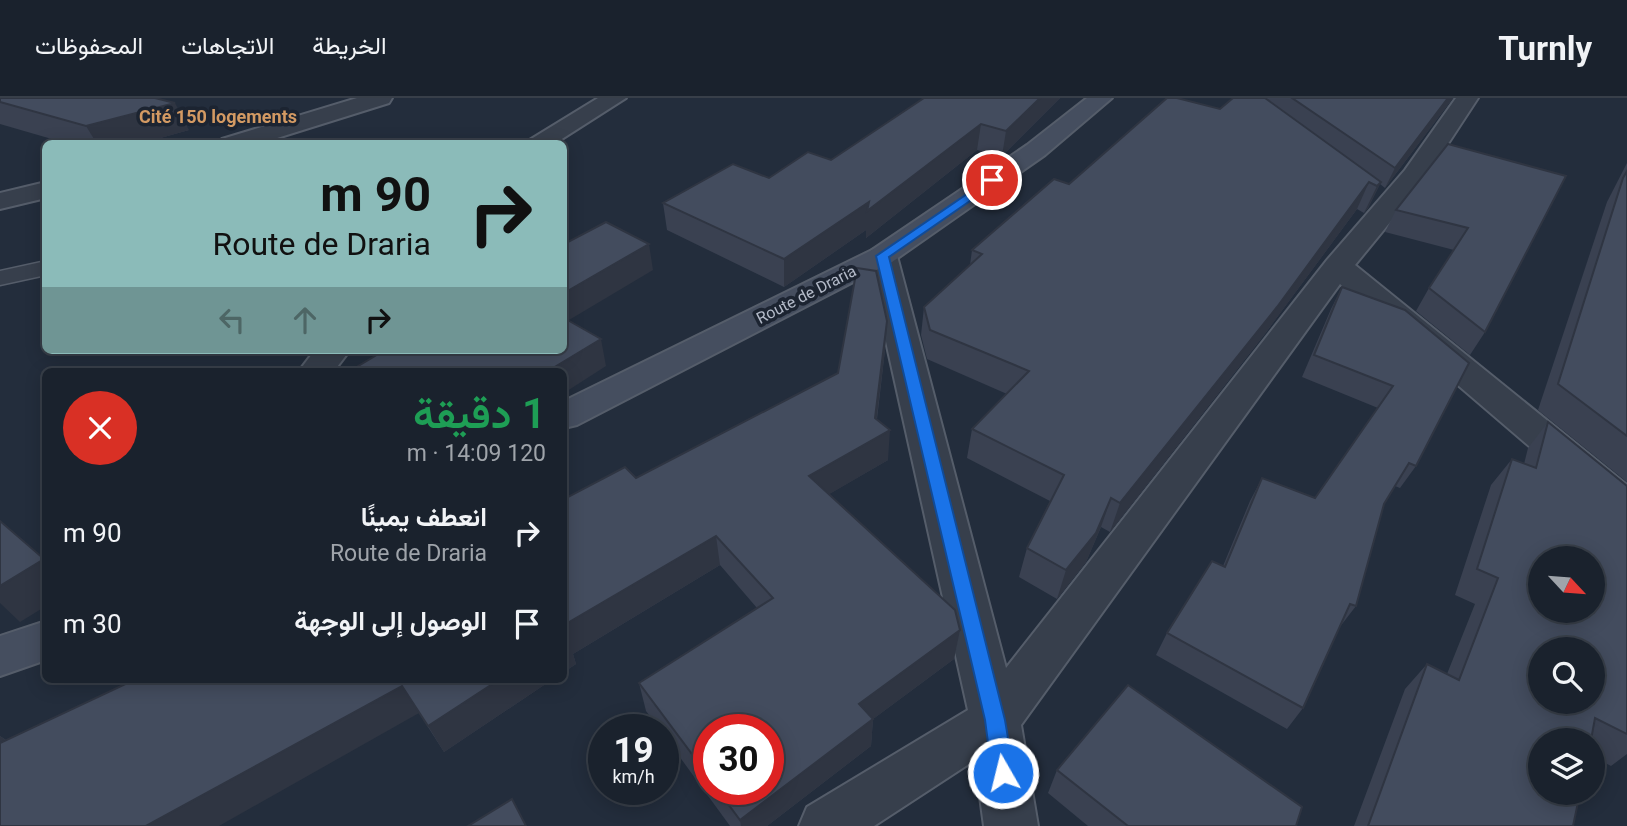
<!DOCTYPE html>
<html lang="ar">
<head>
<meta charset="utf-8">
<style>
	body { margin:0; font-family:Roboto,Vazirmatn,sans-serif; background:#232a35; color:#f1f3f6; direction:rtl; height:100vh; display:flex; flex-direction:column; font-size:26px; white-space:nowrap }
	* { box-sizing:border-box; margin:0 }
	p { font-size:23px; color:#9fa4aa }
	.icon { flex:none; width:38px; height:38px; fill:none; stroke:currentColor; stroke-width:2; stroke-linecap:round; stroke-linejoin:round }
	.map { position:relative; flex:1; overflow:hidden; direction:ltr }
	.side { position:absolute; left:42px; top:270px; width:525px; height:315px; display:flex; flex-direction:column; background:#1a222d; border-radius:10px; box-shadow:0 4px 18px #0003,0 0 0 2px #383f49; direction:rtl }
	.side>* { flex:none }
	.guide { position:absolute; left:42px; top:42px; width:525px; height:214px; border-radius:10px; box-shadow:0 4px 18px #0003,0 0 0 2px #383f49; direction:rtl; background:#8bbbb9; color:#111; overflow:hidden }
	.needle { width:46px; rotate:116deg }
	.fabs { position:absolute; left:1528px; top:448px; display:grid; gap:14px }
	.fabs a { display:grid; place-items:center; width:77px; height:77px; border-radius:50%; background:#1a222d; box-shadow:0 4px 18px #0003,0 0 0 2px #383f49; font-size:35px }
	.speed { position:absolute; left:588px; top:616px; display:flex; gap:14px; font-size:35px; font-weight:700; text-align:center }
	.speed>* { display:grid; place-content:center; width:91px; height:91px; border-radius:50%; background:#1a222d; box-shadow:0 4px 18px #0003,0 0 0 2px #383f49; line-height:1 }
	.speed small { font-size:18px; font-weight:400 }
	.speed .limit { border:10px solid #d22; background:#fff; color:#111 }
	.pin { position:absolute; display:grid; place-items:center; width:60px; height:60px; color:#fff; margin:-30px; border:4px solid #fff; border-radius:50%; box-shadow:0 2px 7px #0007 }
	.me { position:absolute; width:77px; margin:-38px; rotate:352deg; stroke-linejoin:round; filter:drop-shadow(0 0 5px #0008) }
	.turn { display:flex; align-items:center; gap:24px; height:147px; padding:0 21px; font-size:32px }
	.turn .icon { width:91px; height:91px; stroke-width:2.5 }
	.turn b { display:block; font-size:49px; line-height:60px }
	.lanes { display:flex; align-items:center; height:66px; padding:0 21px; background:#0003; justify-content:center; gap:35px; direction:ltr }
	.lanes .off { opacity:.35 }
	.round { display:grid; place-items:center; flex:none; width:74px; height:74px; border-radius:37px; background:#232a35 }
	.headline { display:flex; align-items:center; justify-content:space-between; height:119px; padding:0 21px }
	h1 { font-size:42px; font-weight:600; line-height:52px; color:#1e9e55 }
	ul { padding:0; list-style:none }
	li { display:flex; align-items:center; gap:21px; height:91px; padding:0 21px }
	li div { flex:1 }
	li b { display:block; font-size:26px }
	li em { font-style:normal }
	header { display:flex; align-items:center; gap:42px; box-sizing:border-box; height:98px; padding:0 35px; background:#1a222d; border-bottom:2px solid #383f49 }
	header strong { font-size:33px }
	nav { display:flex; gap:38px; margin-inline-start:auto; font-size:24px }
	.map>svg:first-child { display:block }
</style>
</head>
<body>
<header>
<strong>Turnly</strong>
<nav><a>الخريطة</a><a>الاتجاهات</a><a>المحفوظات</a></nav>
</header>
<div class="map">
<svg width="1627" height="728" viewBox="0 0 1627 728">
	<rect width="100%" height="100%" fill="#232d3c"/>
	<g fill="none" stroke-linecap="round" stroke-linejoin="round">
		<g stroke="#555d6a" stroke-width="3">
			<path id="service" d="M46,163v14l-46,10v-14z"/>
		</g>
		<g stroke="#555d6a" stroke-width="4">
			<g id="minor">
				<path d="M357,0h35l-3,5 -131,41h-39l3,-5z"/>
				<path d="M598,0h28l-72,46h-31z"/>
				<path d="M1456,0h22l-55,84 -68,83 272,220v37l-14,-4 -273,-234 -319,441 17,101h-54l-9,-66 -101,66h-75l8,-19 161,-97 -101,-454 5,-6 10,-3 10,3 5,6 109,412 321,-408 78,-90z"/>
				<path d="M46,84v16l-46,11v-16z"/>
				<path d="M315,252h35l-16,21h-35z"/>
			</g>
		</g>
		<g stroke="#555d6a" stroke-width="4">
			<g id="secondary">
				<path d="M1087,0h25l-67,57 -153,107 -315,163 -13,3v-27l308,-151 155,-105z"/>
				<path d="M46,523v39l-46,16v-40z"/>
			</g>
		</g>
		<use href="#service" fill="#373f4c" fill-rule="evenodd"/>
		<use href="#minor" fill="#373f4c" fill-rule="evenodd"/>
		<use href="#secondary" fill="#454e5f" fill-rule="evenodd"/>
	</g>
	<g fill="#3a4151" fill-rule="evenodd">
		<path d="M0,0l189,32 -50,14h-70l-69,-20z"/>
		<path d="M924,0h136l-58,58 -25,-6 -111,88v-8l-82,57 -117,-57 -4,-27 106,-25 62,-18z"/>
		<path d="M1233,0h220l-68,90 -5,-4 -12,24 -4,5 -7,-4 -93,126 -154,197 -9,-5 -15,35 -29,37 -38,-22 8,-29 23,-47 -83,-43 5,-29 35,-35 -80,-35 -6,-24 3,-28 46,-42 2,-15 97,-66 151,-75z"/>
		<path d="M1627,65v319l-89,-72 69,-208z"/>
		<path d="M1566,78l-81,156 -15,23 -54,-44 13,-23 25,-38 -69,-18 11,-22z"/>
		<path d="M1342,189l63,23 11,156 -16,22 -5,-2 -11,18 -28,102 -17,22 -36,80 -16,21 -131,-74 11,-22 56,-67 27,-65 12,-23 53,20 63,-90 -76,-31 29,-68z"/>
		<path d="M885,252l-8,69 11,41 -59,34 131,136 -6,29 -81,60 -2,27 -104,80h-37l-67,-92v-4h-3l-14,-19 -7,-28 118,-75 -37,-43 -147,89 3,10 -12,8 72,-194zM709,632l59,59h-59z"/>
		<path d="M1548,324l79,312v20l-16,12 -19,-10v-16h-52l33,86h-219l51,-137 22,-25 20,10 28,-70 -20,-9 36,-110 21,-26 12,5 4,-16z"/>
		<path d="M553,581l-109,73 -25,-39 -419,113v-90l6,4z"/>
		<path d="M1057,672l239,56h-208l-40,-33z"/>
	</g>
	<g fill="#2f3542">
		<path d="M1040,0h20l-58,58 4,-25z"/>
		<path d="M1448,0h5l-68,90 10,-20z"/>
		<path d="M175,5l14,27 -50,14h-42l-11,-18z"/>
		<path d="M981,26l-4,26 -111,88v-8l-82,57v-28l85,-57z"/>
		<path d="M1369,84l-12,27 -93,126 -154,197 10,-29z"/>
		<path d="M1381,84l-13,26 -4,5 13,-27z"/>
		<path d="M649,146l4,26 -89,53v-30z"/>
		<path d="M887,223l-2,29 -11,89 16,-9 -2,30 -79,46v-30l66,-58z"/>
		<path d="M601,241l5,27 -42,27v-22h-16z"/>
		<path d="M1111,400l-10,29 -15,35 -29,37 9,-29z"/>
		<path d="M716,438l4,29 -147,89 3,10 -12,8v-47z"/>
		<path d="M44,461l2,1v46l-26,16 -20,-19v-17z"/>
		<path d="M960,532l-6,29 -97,72 2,-27z"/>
		<path d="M500,581h53l-109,73 -16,-26z"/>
		<path d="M402,588l17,27 -200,113h-73z"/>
		<path d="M873,621l-2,27 -104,80h-26l-1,-6z"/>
		<path d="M0,638l32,24 -32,-15z"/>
	</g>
	<g fill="#434c5e" stroke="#2f3542" stroke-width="2" fill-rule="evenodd">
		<path d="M0,0h155l20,5 -89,23 -86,-24z"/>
		<path d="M924,0h116l-34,33 -25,-7 -114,87 2,-9 -85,57 -121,-56 70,-39 36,14 39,-26 23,8z"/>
		<path d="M1167,0h10l43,11 13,-11h32l116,84 -4,4 -8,-4 -92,125 -157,196 -9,-5 -15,35 -30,37 -39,-22 37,-73 -92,-46 57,-58 -99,-41 -6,-23 58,-53 -10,-4 82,-71 15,5z"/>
		<path d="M1292,0h156l-53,70z"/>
		<path d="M1448,46l118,32 -81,156 -56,-44 39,-60 -72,-18z"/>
		<path d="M1627,73v265l-69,-52 65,-206z"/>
		<path d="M606,124l43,22 -85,49v-49z"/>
		<path d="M857,170l19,3 11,50 -12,97 15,12 -81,46 146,134 5,20 -101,74 14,15 -133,101 -23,-31h51v-59h-59v47l-70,-94 134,-85 -57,-62 -152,89v-126l61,-32 11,11 202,-105z"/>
		<path d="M1342,189l63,23 64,53 -53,103 -7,-3 -25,41 -28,102 -6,-2 -47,104 -136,-75 45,-72 13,6 37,-89 53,20 78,-112 -79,-31z"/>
		<path d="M564,220l37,21 -53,32h-18l-6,-3 -4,3h-170l35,-21h179z"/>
		<path d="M1548,324l79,64v248l-32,-16 -4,22h-51v53h40l-7,33h-205l59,-162 32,16 39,-102 -21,-9 35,-110 24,9zM1540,460h52v53h-52zM1540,551h52v53h-52z"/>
		<path d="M0,423l44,38 -44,27z"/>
		<path d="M136,581h364l-72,47 -26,-40 -256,140h-146v-83z"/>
		<path d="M1128,587l174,122 -6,19h-168l-71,-56z"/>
		<path d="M512,701l14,27h-58z"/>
	</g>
	<path fill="#1a73e8" stroke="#114b97" stroke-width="2" d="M992,79l6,3 -2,3 -107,74 116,463 9,53 -3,7 -8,3 -8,-3 -3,-7 -7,-53 -109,-464z"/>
	<g text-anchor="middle" stroke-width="7" stroke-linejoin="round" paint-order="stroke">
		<g font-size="16" fill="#b3bac8" stroke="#1c2431">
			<text transform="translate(806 196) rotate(-27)" y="6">Route de Draria</text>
		</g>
		<g font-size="18" font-weight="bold" fill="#d39a63" stroke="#1c2431">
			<text x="218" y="25">Cité 150 logements</text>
		</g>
	</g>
</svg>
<div class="fabs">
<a><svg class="needle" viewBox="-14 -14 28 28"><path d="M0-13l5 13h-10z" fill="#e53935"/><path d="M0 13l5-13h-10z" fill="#9fa4aa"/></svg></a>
<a><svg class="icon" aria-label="search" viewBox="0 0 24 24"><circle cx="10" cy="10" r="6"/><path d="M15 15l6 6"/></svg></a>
<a><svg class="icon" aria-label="layers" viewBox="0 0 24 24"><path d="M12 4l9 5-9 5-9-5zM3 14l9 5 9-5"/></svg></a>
</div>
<div class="speed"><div>19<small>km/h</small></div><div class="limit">30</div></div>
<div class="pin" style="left:992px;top:82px;background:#d93025"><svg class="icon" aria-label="arrive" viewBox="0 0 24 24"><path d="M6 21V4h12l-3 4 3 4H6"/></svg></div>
<svg class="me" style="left:1003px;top:675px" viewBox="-20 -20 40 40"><circle r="17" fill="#1a73e8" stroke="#fff" stroke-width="3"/><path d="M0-11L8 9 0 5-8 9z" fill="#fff"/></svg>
<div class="guide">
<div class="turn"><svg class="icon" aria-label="right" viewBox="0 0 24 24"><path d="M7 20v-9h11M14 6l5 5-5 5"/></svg><div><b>90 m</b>Route de Draria</div></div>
<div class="lanes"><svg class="icon off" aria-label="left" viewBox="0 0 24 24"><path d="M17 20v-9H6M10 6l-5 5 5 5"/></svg><svg class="icon off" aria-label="ahead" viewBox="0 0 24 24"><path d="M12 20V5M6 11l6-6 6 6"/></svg><svg class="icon" aria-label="right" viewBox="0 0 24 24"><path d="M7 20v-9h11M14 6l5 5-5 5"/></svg></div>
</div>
<section class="side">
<div class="headline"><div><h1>1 دقيقة</h1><p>120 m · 14:09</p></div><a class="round" style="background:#d93025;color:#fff"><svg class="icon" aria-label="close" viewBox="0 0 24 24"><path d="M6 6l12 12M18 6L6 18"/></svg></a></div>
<ul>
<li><svg class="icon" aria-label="right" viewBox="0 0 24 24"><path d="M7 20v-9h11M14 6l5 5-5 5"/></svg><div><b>انعطف يمينًا</b><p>Route de Draria</p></div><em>90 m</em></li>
<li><svg class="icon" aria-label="arrive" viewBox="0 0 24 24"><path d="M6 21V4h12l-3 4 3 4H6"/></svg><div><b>الوصول إلى الوجهة</b></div><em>30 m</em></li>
</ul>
</section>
</div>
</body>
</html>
